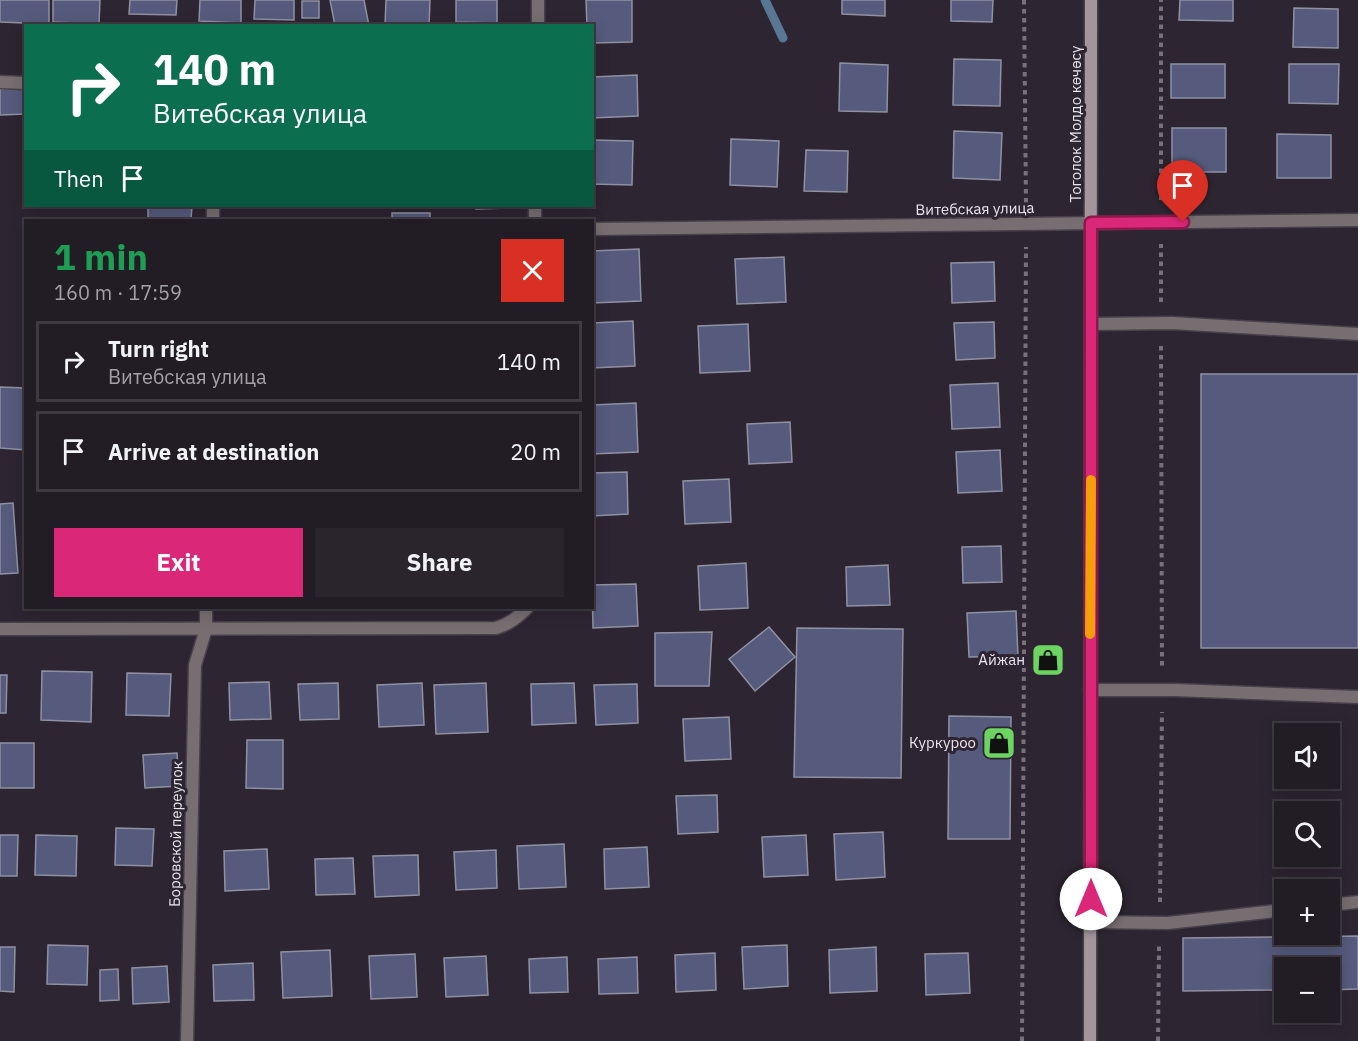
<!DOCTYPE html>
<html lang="en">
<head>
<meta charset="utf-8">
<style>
	body { margin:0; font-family:"IBM Plex Sans",sans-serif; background:#2a252d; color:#f1f3f6; height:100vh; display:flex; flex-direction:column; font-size:22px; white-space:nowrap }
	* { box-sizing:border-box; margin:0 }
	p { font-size:20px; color:#a2a1a7 }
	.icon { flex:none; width:33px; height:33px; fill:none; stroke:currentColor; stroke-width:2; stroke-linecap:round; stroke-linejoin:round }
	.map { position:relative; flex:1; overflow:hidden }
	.side { position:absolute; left:24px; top:219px; width:570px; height:390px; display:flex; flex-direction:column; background:#221c25; border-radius:0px; box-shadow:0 3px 15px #0003,0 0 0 2px #3f3a42 }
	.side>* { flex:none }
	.top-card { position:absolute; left:24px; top:24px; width:570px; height:183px; border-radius:0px; box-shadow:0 3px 15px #0003,0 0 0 2px #3f3a42; background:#0b6e4f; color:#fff; overflow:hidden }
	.fabs { position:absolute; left:1274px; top:723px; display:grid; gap:12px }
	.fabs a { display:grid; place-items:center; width:66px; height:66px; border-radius:0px; background:#221c25; box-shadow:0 3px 15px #0003,0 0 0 2px #3f3a42; font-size:30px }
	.pin { position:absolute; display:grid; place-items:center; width:51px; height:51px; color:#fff; margin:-62px -26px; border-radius:50% 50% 50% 0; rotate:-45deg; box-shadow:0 0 6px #0007 }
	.pin .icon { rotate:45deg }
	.me { position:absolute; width:66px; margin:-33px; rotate:0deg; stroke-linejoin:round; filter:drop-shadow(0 0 4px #0008) }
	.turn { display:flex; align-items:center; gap:21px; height:126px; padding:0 30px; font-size:27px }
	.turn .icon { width:78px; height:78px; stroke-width:2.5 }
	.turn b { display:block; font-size:42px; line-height:51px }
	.then { display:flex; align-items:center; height:57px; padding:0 30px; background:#0003; gap:12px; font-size:22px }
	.round { display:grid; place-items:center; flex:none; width:63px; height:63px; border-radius:0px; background:#2a252d }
	.head { display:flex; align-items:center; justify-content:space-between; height:102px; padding:0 30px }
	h1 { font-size:36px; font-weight:700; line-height:45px; color:#1e9e55 }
	.button { display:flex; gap:12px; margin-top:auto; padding:12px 30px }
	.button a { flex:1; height:69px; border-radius:0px; background:#db2777; color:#fff; font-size:24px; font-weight:700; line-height:69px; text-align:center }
	.button a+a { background:#2a252d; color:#f1f3f6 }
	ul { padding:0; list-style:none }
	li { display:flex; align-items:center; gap:18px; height:81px; margin:0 12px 9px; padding:0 18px; border:3px solid #3f3a42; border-radius:0px }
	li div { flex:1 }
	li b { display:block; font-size:22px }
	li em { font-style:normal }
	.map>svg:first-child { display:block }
</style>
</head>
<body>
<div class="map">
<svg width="1358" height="1041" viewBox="0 0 1358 1041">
	<rect width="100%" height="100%" fill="#2d2531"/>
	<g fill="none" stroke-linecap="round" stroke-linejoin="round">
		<path stroke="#577792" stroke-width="9" d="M765,0l18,38"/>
	</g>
	<g fill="#565a7c" stroke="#8f91a2" stroke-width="1.5">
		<path d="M0,0h49v26h-23v15h-3l1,-18 -24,-1z"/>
		<path d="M53,0h47l-1,24 -46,-2z"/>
		<path d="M130,0h47l-1,15 -47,-1z"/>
		<path d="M200,0h41v23l-42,-2z"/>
		<path d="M255,0h39v20l-40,-1z"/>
		<path d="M330,0h34l5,26h-34z"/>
		<path d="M386,0h44l-1,26 -44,-1z"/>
		<path d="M456,0h41v23l-41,-1z"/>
		<path d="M586,0h46v42l-40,1v-17h-5z"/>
		<path d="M842,0h43v16l-43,-2z"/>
		<path d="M951,0h42l-1,22 -41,-1z"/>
		<path d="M1180,0h53v21l-54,-1z"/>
		<rect x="302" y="1" width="17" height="17"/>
		<path d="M1294,8l44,1v39l-45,-1z"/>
		<path d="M954,59l47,1 -1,46 -47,-1z"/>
		<path d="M840,63l48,2 -1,47 -48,-1z"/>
		<rect x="1171" y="64" width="54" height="34"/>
		<path d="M1289,64h50l-1,40 -49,-1z"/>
		<path d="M637,75l1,41 -46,2v-41z"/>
		<path d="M26,88v26l-26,1v-26z"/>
		<rect x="1172" y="128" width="54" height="44"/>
		<path d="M954,131l48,2 -2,47 -47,-2z"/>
		<path d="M1277,134l54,1v43h-54z"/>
		<path d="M731,139l48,2 -2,46 -47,-2z"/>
		<path d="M592,140l41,1 -1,44 -40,-1z"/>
		<path d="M806,150l42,1 -1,41 -43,-1z"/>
		<path d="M148,206h44l-1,14h-43z"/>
		<path d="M476,206h33v2l-33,1z"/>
		<rect x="392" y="213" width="38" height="7"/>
		<path d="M639,249l2,52 -49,2v-52z"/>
		<path d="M784,257l2,45 -49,2 -2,-45z"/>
		<path d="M994,262l1,39 -43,2 -1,-40z"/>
		<path d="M633,321l2,45 -43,2v-45z"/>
		<path d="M994,322l1,36 -39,2 -2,-37z"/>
		<path d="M748,324l2,47 -50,2 -2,-47z"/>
		<rect x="1201" y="374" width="157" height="274"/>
		<path d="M998,383l2,44 -48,2 -2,-44z"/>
		<path d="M0,387l26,1v62l-26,-2z"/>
		<path d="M636,403l2,49 -46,2v-49z"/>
		<path d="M790,422l2,40 -43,2 -2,-40z"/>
		<path d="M1000,450l2,41 -44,2 -2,-41z"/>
		<path d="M627,472l1,42 -36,2v-43z"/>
		<path d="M729,479l2,43 -46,2 -2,-43z"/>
		<path d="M13,503l5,70 -18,1v-70z"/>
		<path d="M1001,546l1,36 -39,1 -1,-36z"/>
		<path d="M746,563l2,45 -48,2 -2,-44z"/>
		<path d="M888,565l2,40 -43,1 -1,-39z"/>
		<path d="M636,584l2,42 -45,2 -1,-43z"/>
		<path d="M1016,611l2,45 -49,1 -2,-44z"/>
		<path d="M769,627l26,30 -40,34 -26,-32z"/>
		<path d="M797,628l106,1 -2,149 -107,-1z"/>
		<path d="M712,632l-3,54h-54v-53z"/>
		<path d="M42,671l50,1 -1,50 -50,-2z"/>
		<path d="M127,673l44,1 -2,42 -43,-1z"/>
		<path d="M0,675h7l-1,38h-6z"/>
		<path d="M269,682l2,37 -41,1 -1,-37z"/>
		<path d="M338,683l1,36 -39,1 -2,-36z"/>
		<path d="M422,683l2,42 -45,2 -2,-42z"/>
		<path d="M486,683l2,49 -52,2 -2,-49z"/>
		<path d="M574,683l2,40 -44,2 -1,-41z"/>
		<path d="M637,684l1,39 -42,2 -2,-40z"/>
		<path d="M949,716l62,1 -1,122h-62z"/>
		<path d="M729,717l2,42 -46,2 -2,-42z"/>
		<path d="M247,740h36v49l-37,-1z"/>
		<rect x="0" y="743" width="34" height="45"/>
		<path d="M177,753l2,33 -34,2 -2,-33z"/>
		<path d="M717,795l1,37 -40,2 -2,-38z"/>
		<path d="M116,828l38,1 -2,37 -37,-1z"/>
		<path d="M883,832l2,45 -49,3 -2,-46z"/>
		<path d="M0,835h18l-1,41h-17z"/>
		<path d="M36,835l41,1 -1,40 -41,-1z"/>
		<path d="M806,835l2,40 -44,2 -2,-40z"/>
		<path d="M564,844l2,43 -47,2 -2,-43z"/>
		<path d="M647,847l2,40 -44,2 -1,-40z"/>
		<path d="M267,849l2,40 -44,2 -1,-40z"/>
		<path d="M496,850l1,38 -41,2 -2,-38z"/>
		<path d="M418,855l1,40 -44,2 -2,-41z"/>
		<path d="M353,858l2,36 -39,1 -1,-36z"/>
		<path d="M1358,936v53l-29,1v-22h-45v22l-101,1v-53z"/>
		<path d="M48,945l40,1 -1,39 -40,-1z"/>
		<path d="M787,945l1,41 -44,3 -2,-42z"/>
		<path d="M0,947h15l-1,45 -14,-1z"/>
		<path d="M876,947l1,44 -47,2 -1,-43z"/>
		<path d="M330,950l2,46 -49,2 -2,-46z"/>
		<path d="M715,953l1,37 -40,2 -1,-37z"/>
		<path d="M968,953l2,40 -44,2 -1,-41z"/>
		<path d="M415,954l2,43 -46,2 -2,-43z"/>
		<path d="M486,956l2,39 -42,2 -2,-39z"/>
		<path d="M567,957l1,35 -38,1 -1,-34z"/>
		<path d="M637,957l1,36 -39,1 -1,-35z"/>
		<path d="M253,963l1,37 -40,1 -1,-36z"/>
		<path d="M167,966l2,36 -36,2 -1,-36z"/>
		<path d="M118,969l1,31 -19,1v-31z"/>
	</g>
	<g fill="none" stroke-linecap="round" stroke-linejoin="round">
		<g stroke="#48404b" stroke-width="15">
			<g id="service">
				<path d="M1091,324l81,-1 186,11"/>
				<path d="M1090,690h85l183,7"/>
				<path d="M1329,905l29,-3"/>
				<path d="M1091,922l77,1 116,-13"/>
			</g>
		</g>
		<g stroke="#48404b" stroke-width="15">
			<g id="minor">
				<path d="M538,26v-26"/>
				<path d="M0,82l26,1"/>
				<path d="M213,220v-14"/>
				<path d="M535,220v-14"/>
				<path d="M592,229l766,-9"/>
				<path d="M0,629l496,-1c13,-4 21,-10 31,-20"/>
				<path d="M187,1041l8,-376 11,-36v-21"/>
			</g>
		</g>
		<g stroke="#48404b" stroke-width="15">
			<path id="secondary" d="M1090,1041l1,-1041"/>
		</g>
		<g stroke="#78717c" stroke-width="4" stroke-dasharray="4.5 4.5" stroke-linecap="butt">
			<path d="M1024,0l2,203"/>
			<path d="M1161,200v-200"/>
			<path d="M1161,302v-58"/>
			<path d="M1161,346l1,322"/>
			<path d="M1160,902l2,-190"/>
			<path d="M1022,1041l4,-794"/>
			<path d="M1158,1041l1,-95"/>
		</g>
		<use href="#service" stroke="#766e71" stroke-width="12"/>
		<use href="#minor" stroke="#766e71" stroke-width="12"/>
		<use href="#secondary" stroke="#a2959b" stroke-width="12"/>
	</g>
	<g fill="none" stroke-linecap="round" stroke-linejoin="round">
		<g stroke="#8e194d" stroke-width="15">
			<path id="route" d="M1091,899v-676l92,-1"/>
		</g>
		<use href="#route" stroke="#db2777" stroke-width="10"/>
		<path stroke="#f59e0b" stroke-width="10" d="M1090,634l1,-154"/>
	</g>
	<defs>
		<g id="shop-square" transform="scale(1.725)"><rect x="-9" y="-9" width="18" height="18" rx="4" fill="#6dd361" stroke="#2d2531"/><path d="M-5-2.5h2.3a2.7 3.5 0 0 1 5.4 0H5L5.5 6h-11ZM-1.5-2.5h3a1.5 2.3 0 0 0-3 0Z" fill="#111"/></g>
	</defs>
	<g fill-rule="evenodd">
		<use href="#shop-square" x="1048" y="660"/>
		<use href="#shop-square" x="999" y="743"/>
	</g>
	<g text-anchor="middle" stroke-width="6" stroke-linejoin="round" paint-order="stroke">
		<g font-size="15" fill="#ebe5ee" stroke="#2d2531">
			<text transform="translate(1076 124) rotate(-90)" y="5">Тоголок Молдо көчөсү</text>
			<text transform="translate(975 209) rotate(-1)" y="5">Витебская улица</text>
			<text transform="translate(176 834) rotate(-89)" y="5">Боровской переулок</text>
		</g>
		<g font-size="15" fill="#ebe5ee" stroke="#2d2531" text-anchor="end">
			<text x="1025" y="665">Айжан</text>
			<text x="976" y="748">Куркуроо</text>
		</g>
	</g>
</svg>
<div class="fabs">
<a><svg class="icon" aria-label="sound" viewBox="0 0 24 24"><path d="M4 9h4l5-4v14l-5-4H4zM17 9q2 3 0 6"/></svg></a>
<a><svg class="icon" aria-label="search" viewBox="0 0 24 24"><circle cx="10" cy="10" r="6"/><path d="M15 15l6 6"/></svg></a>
<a>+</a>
<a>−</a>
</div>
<div class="pin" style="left:1183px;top:222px;background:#d93025"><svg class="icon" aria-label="arrive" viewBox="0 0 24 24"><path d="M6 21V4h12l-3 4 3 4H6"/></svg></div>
<svg class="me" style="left:1091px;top:899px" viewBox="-20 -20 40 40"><circle r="19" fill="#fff"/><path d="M0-13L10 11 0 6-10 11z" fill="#db2777"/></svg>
<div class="top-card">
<div class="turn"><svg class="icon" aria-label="right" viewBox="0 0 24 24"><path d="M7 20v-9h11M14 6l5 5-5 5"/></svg><div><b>140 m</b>Витебская улица</div></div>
<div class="then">Then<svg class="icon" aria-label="arrive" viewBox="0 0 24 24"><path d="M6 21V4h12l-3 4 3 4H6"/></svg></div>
</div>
<section class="side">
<div class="head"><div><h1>1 min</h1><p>160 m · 17:59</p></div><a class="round" style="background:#d93025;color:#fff"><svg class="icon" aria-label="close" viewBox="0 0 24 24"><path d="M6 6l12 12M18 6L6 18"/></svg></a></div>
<ul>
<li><svg class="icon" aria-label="right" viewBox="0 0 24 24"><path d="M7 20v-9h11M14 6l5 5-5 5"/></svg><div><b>Turn right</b><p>Витебская улица</p></div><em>140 m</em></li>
<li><svg class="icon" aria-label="arrive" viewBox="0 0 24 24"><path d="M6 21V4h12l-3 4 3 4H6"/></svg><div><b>Arrive at destination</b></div><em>20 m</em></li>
</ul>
<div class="button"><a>Exit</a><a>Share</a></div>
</section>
</div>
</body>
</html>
